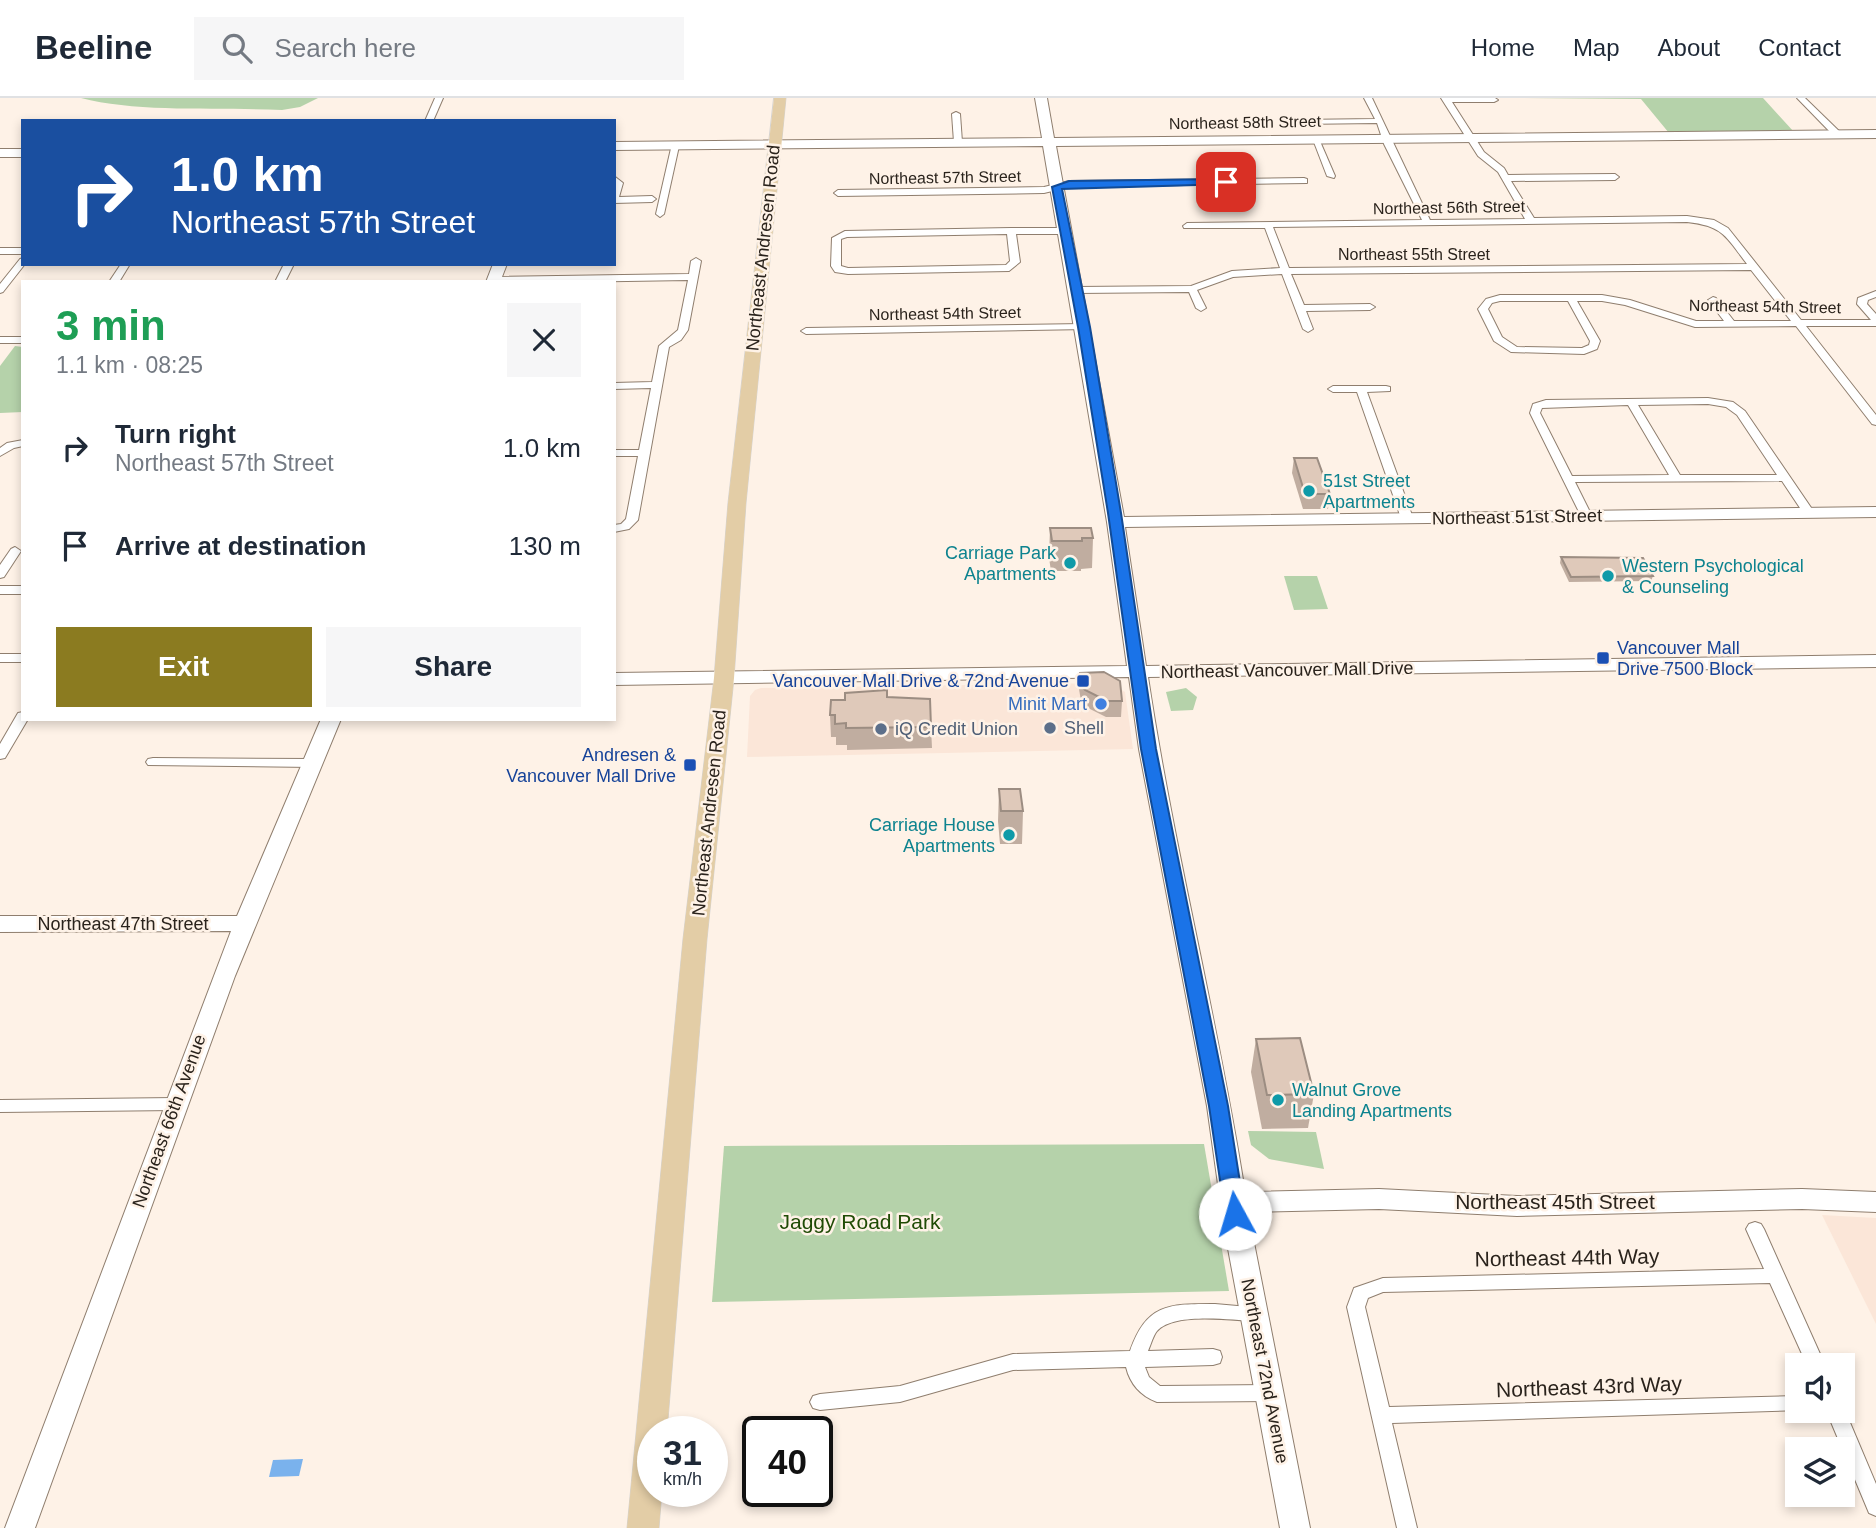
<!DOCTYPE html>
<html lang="en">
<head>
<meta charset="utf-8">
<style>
	body { margin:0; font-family:Helvetica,sans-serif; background:#f6f6f7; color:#1f2937; height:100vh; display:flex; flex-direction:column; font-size:26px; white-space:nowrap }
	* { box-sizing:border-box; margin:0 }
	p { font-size:23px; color:#747a83 }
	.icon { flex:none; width:38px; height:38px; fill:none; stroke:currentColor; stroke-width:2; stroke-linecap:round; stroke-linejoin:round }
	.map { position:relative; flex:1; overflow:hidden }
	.side { position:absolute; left:21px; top:182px; width:595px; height:441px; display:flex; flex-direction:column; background:#fff; border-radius:0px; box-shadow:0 4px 10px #0003 }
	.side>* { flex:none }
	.guide { position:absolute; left:21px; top:21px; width:595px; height:147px; border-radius:0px; box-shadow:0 4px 10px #0003; background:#1a4fa0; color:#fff; overflow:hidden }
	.buttons { position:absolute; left:1785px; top:1255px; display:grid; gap:14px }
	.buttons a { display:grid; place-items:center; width:70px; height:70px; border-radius:0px; background:#fff; box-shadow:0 4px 10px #0003; font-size:35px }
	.speed { position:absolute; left:637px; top:1318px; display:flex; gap:14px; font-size:35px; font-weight:700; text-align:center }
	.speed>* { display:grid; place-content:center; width:91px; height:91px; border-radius:50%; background:#fff; box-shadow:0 4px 10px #0003; line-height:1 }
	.speed small { font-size:18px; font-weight:400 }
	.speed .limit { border:4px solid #111; border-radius:10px; background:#fff; color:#111 }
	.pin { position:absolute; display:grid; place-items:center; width:60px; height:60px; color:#fff; margin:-30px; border-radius:14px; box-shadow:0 4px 10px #0006 }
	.me { position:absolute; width:77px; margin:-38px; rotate:354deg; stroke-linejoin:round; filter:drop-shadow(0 0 5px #0008) }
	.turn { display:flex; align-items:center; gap:24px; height:147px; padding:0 35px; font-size:32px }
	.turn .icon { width:91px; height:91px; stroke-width:2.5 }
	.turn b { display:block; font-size:49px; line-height:60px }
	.round { display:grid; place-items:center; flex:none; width:74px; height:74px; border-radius:0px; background:#f6f6f7 }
	.summary { display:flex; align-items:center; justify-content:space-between; height:119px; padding:0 35px }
	h1 { font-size:42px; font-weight:800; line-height:52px; color:#1e9e55 }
	.button { display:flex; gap:14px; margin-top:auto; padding:14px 35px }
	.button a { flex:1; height:80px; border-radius:0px; background:#8b7b20; color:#fff; font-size:28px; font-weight:800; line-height:80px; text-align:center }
	.button a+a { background:#f6f6f7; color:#1f2937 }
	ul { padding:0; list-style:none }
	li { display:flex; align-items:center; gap:21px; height:98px; padding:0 35px }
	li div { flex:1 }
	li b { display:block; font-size:26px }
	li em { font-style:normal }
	header { display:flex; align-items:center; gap:42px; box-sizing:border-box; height:98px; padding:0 35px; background:#fff; border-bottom:2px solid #e0e1e3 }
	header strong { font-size:33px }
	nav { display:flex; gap:38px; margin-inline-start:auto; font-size:24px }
	.search { width:490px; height:63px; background:#f6f6f7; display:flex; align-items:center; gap:18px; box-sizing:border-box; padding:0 24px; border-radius:0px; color:#747a83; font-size:26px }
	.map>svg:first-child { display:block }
</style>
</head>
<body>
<header>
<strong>Beeline</strong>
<div class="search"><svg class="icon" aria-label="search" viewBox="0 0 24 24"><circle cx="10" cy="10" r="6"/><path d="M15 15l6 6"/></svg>Search here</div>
<nav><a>Home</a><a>Map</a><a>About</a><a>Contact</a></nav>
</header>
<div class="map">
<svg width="1876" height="1430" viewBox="0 0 1876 1430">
	<rect width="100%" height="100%" fill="#fef2e7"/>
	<g fill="#fbe6d8">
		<path d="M1112,585l13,9 8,57 -386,8 3,-61 5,-6 6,-2z"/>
		<path d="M1822,1117l54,3v106z"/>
	</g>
	<g fill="#b5d2aa">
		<path d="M81,0h237l-18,9 -18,3c-61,-3 -144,3 -201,-12z"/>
		<path d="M1520,0h243l31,34 -125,1 -28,-34z"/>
		<path d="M15,248l8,1v65l-23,1v-47z"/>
		<path d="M1284,478h33l11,33 -34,1z"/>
		<path d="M1186,590l11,9 -4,13 -22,1 -5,-19z"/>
		<path d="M1248,1033l68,1 8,37 -55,-10 -18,-14z"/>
		<path d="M1204,1046l25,147 -517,11 12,-156z"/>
	</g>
	<path fill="#7ab2ed" d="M303,1361l-4,17 -30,1 4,-17z"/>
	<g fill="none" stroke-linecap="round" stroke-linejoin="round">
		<g stroke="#8f7e6e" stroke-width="2">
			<g id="street">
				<path d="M435,0h8l-10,23h-8z"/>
				<path d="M1364,0h8l58,122 95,-1 -27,-47 -20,-16 -37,-58h54l3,2 -4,2h-42l32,50 20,16 4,7 107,-1 4,3 -4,3 -104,1 23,37 153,-2 27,4 14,8 73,92h70l-14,-16 1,-6 18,-7v6l-8,3 -1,4 9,10v12h-70l70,89v10l-4,-1 -76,-98 -101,1 -70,-22 -23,-4h-25l23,40 -3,8 -13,5 -73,-2 -17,-11 -16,-32 8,-10 14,-4h102l28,5 66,21h28l-16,-21 5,-3 3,1 18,23h57l-40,-51 -460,4 13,31 66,-1 5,3 -5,3 -64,1 7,18 -5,3 -5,-3 -21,-55 -49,3 -36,13 9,18 -5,3 -5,-3 -7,-16 -112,1 -5,-3 5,-3 114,-1 41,-15 48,-3 -15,-40h-81l-1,-2 4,-3 235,-3 -38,-76 -7,-21 -79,1 -4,-2 4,-2 77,-1zM1687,124c37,4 39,15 60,42l-458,4 -16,-41zM1500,203h68l22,40 -1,4 -7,3 -65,-1 -15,-10 -14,-28 4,-6z"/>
				<path d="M1797,0h8l35,34v4h-6z"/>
				<path d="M956,14l4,2 2,28 -4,2 -4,-2 -2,-28z"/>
				<path d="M1312,39l7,2 16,37 -1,2 -7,-2z"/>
				<path d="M672,46l7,2 -15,68 -4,3 -4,-3z"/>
				<path d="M614,78l9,7 -4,14 33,-1 4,3 -4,3 -38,1z"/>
				<path d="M1304,80l3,1v4l-238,4 -25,6 -206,3 -4,-3 4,-3 206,-3 25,-6z"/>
				<path d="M1011,130h55l4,3 -4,3h-50l4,28 -11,9 -161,3 -13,-2 -4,-6 1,-28 13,-7zM1007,136l3,27 -4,4 -158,3 -7,-2v-27l6,-2z"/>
				<rect x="0" y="150" width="23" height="6"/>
				<path d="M23,160v6h2l-22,28 -3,1v-9l20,-25z"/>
				<path d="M696,160l5,3 -13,69 -7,10 -12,7 -31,173 -9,9 -15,3v-7l7,-1 5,-5 12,-63h-24v-6h25l12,-62 -37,1v-6l38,-1 7,-36 19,-16 10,-50 -123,2 -77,-2 5,-3 196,-3 2,-13z"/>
				<path d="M121,166h9l-11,18h-10z"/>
				<path d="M284,166h10l-9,18h-10z"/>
				<path d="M1084,226l3,1v4l-281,5 -5,-3 5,-3z"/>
				<rect x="0" y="239" width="23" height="6"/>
				<path d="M1386,288l4,1v4l-23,1 46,126 -6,3 -6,-3 -44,-126h-24l-5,-3 5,-3z"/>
				<path d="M1708,300l25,4 12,9 69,101 -2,2h-8l-22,-33 -207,1 17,34 -2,2h-8l-52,-105 3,-9 13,-4zM1708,306l18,3 11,8 40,60h-97l-42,-70zM1628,307l41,70 -97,1 -32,-63 2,-5z"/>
				<path d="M23,342v6l-9,2 -14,8v-8l7,-5z"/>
				<path d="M15,449l6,4 -17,26 -4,1v-13l11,-16z"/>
				<rect x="0" y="488" width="23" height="8"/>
				<rect x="0" y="556" width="23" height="8"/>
				<path d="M23,614v7h5l-23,39 -5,1v-15l18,-31z"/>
				<path d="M153,660l160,1 7,4 -7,4 -165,-2 -2,-3 2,-3z"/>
				<path d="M175,1000l6,2 2,4 -2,4 -6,2 -175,2v-12z"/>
				<path d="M1755,1124l6,2 3,5 61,136h-18l-37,-82 -387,9 -15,6 -3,9 24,100 408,-11v14h5l-410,13 25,105h-20l-50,-221 7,-19 29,-10 381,-9 -18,-40 3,-5z"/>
				<path d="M1215,1206l45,4 3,5 -3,5 -6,3c-23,-1 -80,-9 -97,10 -4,5 -6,13 -9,20l65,-2 7,2 2,6 -2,6 -7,2 -68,2 4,10 11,9 110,-1 7,2 2,6 -2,6 -7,2 -113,1c-16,-6 -27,-18 -31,-35l-113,3 -113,32 -80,8 -7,-2 -3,-6 3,-6 7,-2 80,-8 113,-32 117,-3c17,-48 39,-47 85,-47z"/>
				<path d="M1843,1308l33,78v32l-7,-3 -43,-103h17z"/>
			</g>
		</g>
		<g stroke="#8f7e6e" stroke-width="2">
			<g id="secondary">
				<path d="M1035,0h12l7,40 822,-8v8l-820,8 68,371 752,-10v10l-751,10 21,139 730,-11v12l-728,10c26,173 70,342 97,515l134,-3 138,7 285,-7 74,3v20l-74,-3 -285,7 -138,-7 -131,3 62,316h-30l-56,-301 -17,-121 -68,-357 -10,-72 -515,8v-12l513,-7 -20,-144 -64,-376 -429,4v-8l428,-4z"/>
				<rect x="0" y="51" width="23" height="8"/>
				<path d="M493,166h14l-7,18h-14z"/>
				<path d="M321,621h20l-106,257 -200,552h-30l226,-597 -231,1v-16h237z"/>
			</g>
		</g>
		<g stroke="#d4d3d2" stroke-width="1">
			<path id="primary" d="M774,0h12l-40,405 -12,175 -27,261 -40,493h-14v59h9l-3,37h-32l56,-589 31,-261 14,-175z"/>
		</g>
		<use href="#street" fill="#fff" fill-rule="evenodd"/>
		<use href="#secondary" fill="#fff" fill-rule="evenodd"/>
		<use href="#primary" fill="#e3cda6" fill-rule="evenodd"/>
	</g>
	<g fill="#c0ada0">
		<path d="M1294,360l36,36 -2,15h-25l-11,-36z"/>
		<path d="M1050,430l43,10 -1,30 -11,1v2h-30l-2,-13z"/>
		<path d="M1561,459l92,19 -2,5 -82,1 -9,-19z"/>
		<path d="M1080,575l42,28 -1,16h-15l-22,-11 -3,-5 -2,-12z"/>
		<path d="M887,599l44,30 1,21 -85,2v-5h-11v-8h-5l-1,-22 15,-15z"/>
		<path d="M999,691l24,22 -1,33h-22l-2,-23z"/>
		<path d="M1256,941l58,55 -6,34 -46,1 -11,-57z"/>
	</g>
	<g fill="#dfc9ba" stroke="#9c8d82" stroke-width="2">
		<path d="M1294,360h23l13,36h-25z"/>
		<path d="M1050,430h41l2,10h-11v3h-30z"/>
		<path d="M1561,459l82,1 10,18 -82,1z"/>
		<path d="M1104,574l16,9 2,20h-15l-22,-11 -4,-5 -1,-12z"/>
		<path d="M887,592v7l43,2 1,28 -85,1v-5l-11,1v-9h-5l1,-15h14v-7z"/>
		<path d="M999,691h21l3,22h-22z"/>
		<path d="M1300,940l14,56 -47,1 -11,-56z"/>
	</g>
	<path fill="#1a73e8" stroke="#114b97" stroke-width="2" d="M1226,81l3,1v4l-167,5 28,138 31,186 35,236 72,357 17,108 -3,5 -7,3 -7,-3 -3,-5 -16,-108 -68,-357 -33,-236 -30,-186 -26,-140 17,-6z"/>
	<g fill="#0f9aa8" stroke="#fef2e7" stroke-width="2.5">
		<circle cx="1309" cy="393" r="7"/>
		<circle cx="1070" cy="465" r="7"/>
		<circle cx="1608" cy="478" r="7"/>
		<circle cx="1009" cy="737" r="7"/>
		<circle cx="1278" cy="1002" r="7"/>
	</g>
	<g fill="#1a4fb4" stroke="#fef2e7" stroke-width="2.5">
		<rect x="1596" y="553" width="14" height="14" rx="3.5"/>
		<rect x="1076" y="576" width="14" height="14" rx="3.5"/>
		<rect x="683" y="660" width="14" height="14" rx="3.5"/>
	</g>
	<circle fill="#3f7fe0" stroke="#fef2e7" stroke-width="2.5" cx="1101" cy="606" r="7"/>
	<g fill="#5c6f8a" stroke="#fef2e7" stroke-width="2.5">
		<circle cx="1050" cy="630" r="7"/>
		<circle cx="881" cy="631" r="7"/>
	</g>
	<g text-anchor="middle" stroke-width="5" stroke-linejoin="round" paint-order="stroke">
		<g font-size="16" fill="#2a231c" stroke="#fef2e7">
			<text transform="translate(1245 24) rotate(-1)" y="6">Northeast 58th Street</text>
			<text transform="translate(945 79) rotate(-1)" y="6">Northeast 57th Street</text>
			<text transform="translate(1449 109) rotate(-1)" y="6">Northeast 56th Street</text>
			<text x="1414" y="162">Northeast 55th Street</text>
			<text transform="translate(1765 208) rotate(1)" y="6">Northeast 54th Street</text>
			<text transform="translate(945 215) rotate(-1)" y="6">Northeast 54th Street</text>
		</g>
		<g font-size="18" fill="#2a231c" stroke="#fef2e7">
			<text transform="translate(763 150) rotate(-84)" y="6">Northeast Andresen Road</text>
			<text transform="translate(1517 419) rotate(-1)" y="6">Northeast 51st Street</text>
			<text transform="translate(1287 572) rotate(-1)" y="6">Northeast Vancouver Mall Drive</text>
			<text transform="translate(709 715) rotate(-84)" y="6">Northeast Andresen Road</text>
			<text x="123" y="832">Northeast 47th Street</text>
			<text transform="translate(169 1023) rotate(-70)" y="6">Northeast 66th Avenue</text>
			<text transform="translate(1265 1273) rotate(79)" y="6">Northeast 72nd Avenue</text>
		</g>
		<g font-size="18" fill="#0d838f" stroke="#fef2e7" text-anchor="start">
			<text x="1323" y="389">51st Street<tspan x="1323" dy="21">Apartments</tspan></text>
			<text x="1056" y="461" text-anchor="end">Carriage Park<tspan x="1056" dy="21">Apartments</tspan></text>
			<text x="1622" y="474">Western Psychological<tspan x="1622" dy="21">&amp; Counseling</tspan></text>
			<text x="995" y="733" text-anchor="end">Carriage House<tspan x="995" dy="21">Apartments</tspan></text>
			<text x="1292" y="998">Walnut Grove<tspan x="1292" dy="21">Landing Apartments</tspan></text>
		</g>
		<g font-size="18" fill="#164399" stroke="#fef2e7" text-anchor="end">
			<text x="1617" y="556" text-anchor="start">Vancouver Mall<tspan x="1617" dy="21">Drive 7500 Block</tspan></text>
			<text x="1069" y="589">Vancouver Mall Drive &amp; 72nd Avenue</text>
			<text x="676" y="663">Andresen &amp;<tspan x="676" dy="21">Vancouver Mall Drive</tspan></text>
		</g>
		<g font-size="18" fill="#366cbe" stroke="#fef2e7" text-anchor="end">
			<text x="1087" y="612">Minit Mart</text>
		</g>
		<g font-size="18" fill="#4e5e75" stroke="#fef2e7" text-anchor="start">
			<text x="1064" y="636">Shell</text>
			<text x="895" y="637">iQ Credit Union</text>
		</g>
		<g font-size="21" fill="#2a231c" stroke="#fef2e7">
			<text x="1555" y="1111">Northeast 45th Street</text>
			<text transform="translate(1567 1160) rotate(-1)" y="7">Northeast 44th Way</text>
			<text transform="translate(1589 1289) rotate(-2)" y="7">Northeast 43rd Way</text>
		</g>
		<g font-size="21" fill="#204b05" stroke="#fef2e7">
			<text x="860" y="1131">Jaggy Road Park</text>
		</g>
	</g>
</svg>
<div class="buttons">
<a><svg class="icon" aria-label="sound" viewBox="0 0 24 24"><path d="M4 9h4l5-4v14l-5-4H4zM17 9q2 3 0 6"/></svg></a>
<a><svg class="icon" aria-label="layers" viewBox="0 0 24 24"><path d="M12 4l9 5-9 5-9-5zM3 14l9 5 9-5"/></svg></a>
</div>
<div class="speed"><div>31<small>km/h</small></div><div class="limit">40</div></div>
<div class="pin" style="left:1226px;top:84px;background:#d93025"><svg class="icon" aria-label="arrive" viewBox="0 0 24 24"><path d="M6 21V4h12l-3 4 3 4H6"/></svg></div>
<svg class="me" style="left:1235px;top:1116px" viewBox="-20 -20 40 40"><circle r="19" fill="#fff"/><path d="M0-13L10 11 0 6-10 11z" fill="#1a73e8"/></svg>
<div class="guide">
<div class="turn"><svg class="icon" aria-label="right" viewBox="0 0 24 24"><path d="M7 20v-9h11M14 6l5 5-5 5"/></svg><div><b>1.0 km</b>Northeast 57th Street</div></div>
</div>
<section class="side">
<div class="summary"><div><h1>3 min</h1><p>1.1 km · 08:25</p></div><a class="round"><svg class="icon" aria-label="close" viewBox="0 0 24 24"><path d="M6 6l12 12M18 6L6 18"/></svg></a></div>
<ul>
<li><svg class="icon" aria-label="right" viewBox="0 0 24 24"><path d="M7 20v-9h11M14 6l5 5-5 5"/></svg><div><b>Turn right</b><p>Northeast 57th Street</p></div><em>1.0 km</em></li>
<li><svg class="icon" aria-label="arrive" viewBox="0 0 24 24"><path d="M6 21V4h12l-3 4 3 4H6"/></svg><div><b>Arrive at destination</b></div><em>130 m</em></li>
</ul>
<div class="button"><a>Exit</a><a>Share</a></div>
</section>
</div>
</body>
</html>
